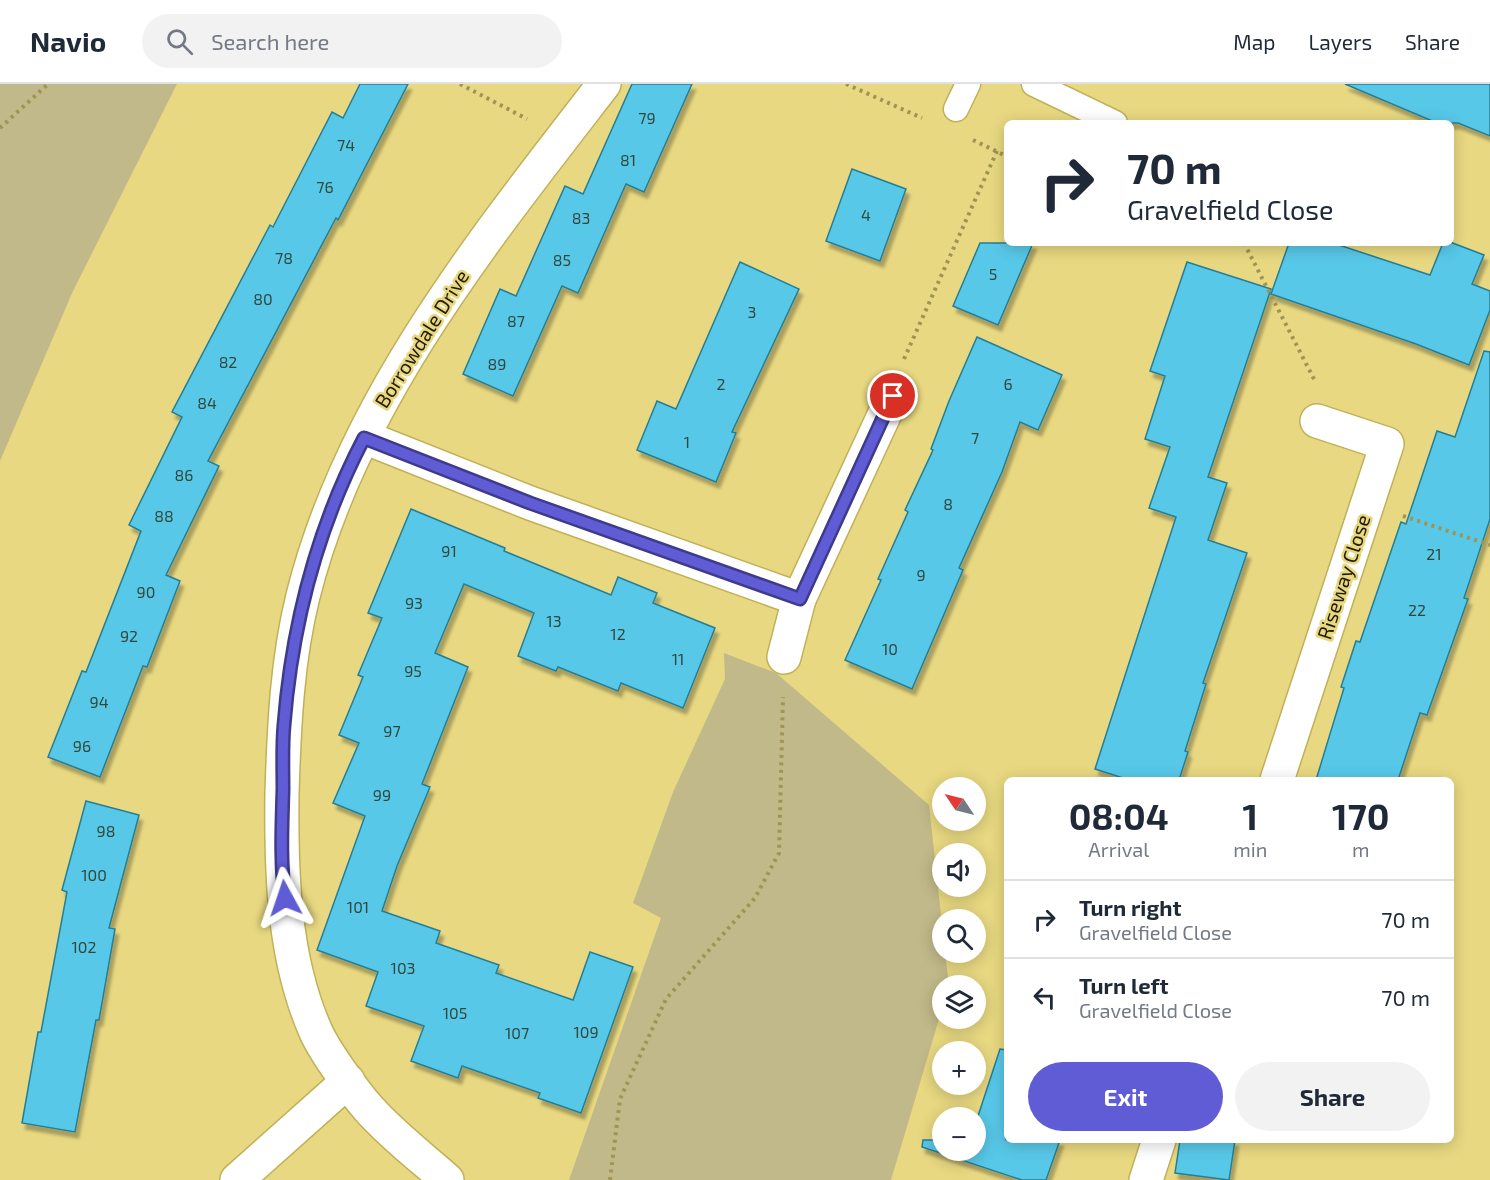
<!DOCTYPE html>
<html lang="en">
<head>
<meta charset="utf-8">
<style>
	body { margin:0; font-family:"Exo 2",sans-serif; background:#f2f2f3; color:#1f2937; height:100vh; display:flex; flex-direction:column; font-size:22px; white-space:nowrap }
	* { box-sizing:border-box; margin:0 }
	p { font-size:20px; color:#747a83 }
	.icon { flex:none; width:33px; height:33px; fill:none; stroke:currentColor; stroke-width:2; stroke-linecap:round; stroke-linejoin:round }
	.map { position:relative; flex:1; overflow:hidden }
	.side { position:absolute; left:1004px; top:693px; width:450px; height:366px; display:flex; flex-direction:column; background:#fff; border-radius:9px; box-shadow:0 3px 15px #0003 }
	.side>* { flex:none }
	.banner { position:absolute; left:1004px; top:36px; width:450px; height:126px; border-radius:9px; box-shadow:0 3px 15px #0003; background:#fff; color:#1f2937; overflow:hidden }
	.needle { width:39px; rotate:305deg }
	.controls { position:absolute; left:932px; top:693px; display:grid; gap:12px }
	.controls a { display:grid; place-items:center; width:54px; height:54px; border-radius:50%; background:#fff; box-shadow:0 3px 15px #0003; font-size:30px }
	.pin { position:absolute; display:grid; place-items:center; width:51px; height:51px; color:#fff; margin:-26px; border:3px solid #fff; border-radius:50%; box-shadow:0 2px 6px #0007 }
	.me { position:absolute; width:66px; margin:-33px; rotate:355deg; stroke-linejoin:round; filter:drop-shadow(0 0 4px #0008) }
	.turn { display:flex; align-items:center; gap:21px; height:126px; padding:0 24px; font-size:27px }
	.turn .icon { width:78px; height:78px; stroke-width:2.5 }
	.turn b { display:block; font-size:42px; line-height:51px }
	.eta { display:flex; justify-content:space-evenly; align-items:center; height:102px; text-align:center }
	.eta b { font-size:36px; font-weight:700; line-height:42px }
	.action { display:flex; gap:12px; margin-top:auto; padding:12px 24px }
	.action a { flex:1; height:69px; border-radius:36px; background:#5f5cd5; color:#fff; font-size:24px; font-weight:700; line-height:69px; text-align:center }
	.action a+a { background:#f2f2f3; color:#1f2937 }
	ul { padding:0; list-style:none }
	li { display:flex; align-items:center; gap:18px; height:78px; padding:0 24px; border-top:2px solid #e0e1e3 }
	li div { flex:1 }
	li b { display:block; font-size:22px }
	li em { font-style:normal }
	header { display:flex; align-items:center; gap:36px; box-sizing:border-box; height:84px; padding:0 30px; background:#fff; border-bottom:2px solid #e0e1e3 }
	header strong { font-size:28px }
	nav { display:flex; gap:33px; margin-inline-start:auto; font-size:21px }
	.search { width:420px; height:54px; background:#f2f2f3; display:flex; align-items:center; gap:15px; box-sizing:border-box; padding:0 21px; border-radius:33px; color:#747a83; font-size:22px }
	.map>svg:first-child { display:block }
</style>
</head>
<body>
<header>
<strong>Navio</strong>
<div class="search"><svg class="icon" aria-label="search" viewBox="0 0 24 24"><circle cx="10" cy="10" r="6"/><path d="M15 15l6 6"/></svg>Search here</div>
<nav><a>Map</a><a>Layers</a><a>Share</a></nav>
</header>
<div class="map">
<svg width="1490" height="1096" viewBox="0 0 1490 1096">
	<defs>
		<filter id="shadow"><feDropShadow dx="3.5" dy="6" stdDeviation="1.5" flood-color="#0004"/></filter>
	</defs>
	<rect width="100%" height="100%" fill="#e8d881"/>
	<g fill="#c1b989">
		<path d="M0,0h177l-104,207 -73,170z"/>
		<path d="M724,569l52,20 153,132 13,119v28l3,1 4,32 -7,1v23l-51,171h-322l92,-262 -28,-15 40,-111 52,-113z"/>
	</g>
	<g fill="#59c8e8" stroke="#257e95" stroke-width="1.5" filter="url(#shadow)">
		<path d="M360,0h48l-70,136 -2,-2 -128,243 11,5 -53,109 14,6 -33,86 -4,-1 -43,111 -52,-20 34,-86 4,1 55,-141 -12,-6 53,-108 -10,-5 98,-187 3,2 59,-115 11,6z"/>
		<path d="M632,0h60l-48,108 -18,-8 -48,109 -16,-7 -49,110 -50,-22 37,-85 16,7 49,-110 18,8z"/>
		<path d="M1345,0h145v52l-32,-13h-21z"/>
		<path d="M852,85l54,20 -26,72 -54,-20z"/>
		<path d="M1450,158l34,13 -12,29 18,7v19l-21,55 -53,-21 -145,-50 18,-51h44l97,32 13,-32z"/>
		<path d="M980,159h53l-35,82 -45,-19z"/>
		<path d="M740,178l59,27 -67,143 4,1 -20,49 -79,-32 20,-49 19,8z"/>
		<path d="M1187,178l84,27 -63,188 19,6 -19,57 39,13 -44,130 3,1 -21,67 3,1 -9,28h-50l-34,-11 81,-252 -27,-9 21,-61 -25,-8 20,-63 -15,-5z"/>
		<path d="M977,253l85,38 -24,55 -18,-8 -18,50 -43,96 4,2 -51,119 -67,-29 36,-80 -3,-1 30,-67 -3,-2 28,-60 -2,-1 18,-48z"/>
		<path d="M1484,267l6,1v167l-26,79 4,1 -41,116 -7,-2 -22,67h-82l28,-92 -3,-1 15,-46 4,1 41,-120 5,2 31,-93 18,6z"/>
		<path d="M411,425l94,39 -1,3 107,44 7,-18 39,16 -4,10 62,25 -32,80 -62,-25 -3,8 -60,-24 -2,4 -38,-15 16,-43 -70,-29 -29,69 33,14 -46,117 8,3 -33,79 -15,45 58,20 -4,12 63,22 -3,8 77,27 17,-48 43,15 -52,146 -43,-15 2,-5 -78,-27 -4,12 -47,-17 13,-35 -58,-20 12,-34 -61,-22 48,-134 -32,-13 26,-60 -20,-8 24,-58 -5,-2 24,-57 -14,-5z"/>
		<path d="M86,717l53,14 -30,113 6,1 -16,91h-3l-21,112 -53,-9 16,-91h3l26,-140 -5,-2z"/>
		<path d="M1000,965l6,1v90h54l-14,40h-24l-100,-33 1,-7h19v10h33v-32h-2l1,-3 4,1z"/>
		<path d="M1180,1056h55l-6,40 -54,-7z"/>
	</g>
	<g fill="none" stroke-linecap="round" stroke-linejoin="round">
		<g stroke="#c0b159" stroke-width="27">
			<g id="service">
				<path d="M1034,0l81,39"/>
				<path d="M956,25l12,-25"/>
			</g>
		</g>
		<g stroke="#c0b159" stroke-width="36">
			<g id="minor">
				<path d="M364,353l166,66 269,96 -15,58"/>
				<path d="M799,515l94,-203"/>
				<path d="M1277,696l110,-336 -70,-23"/>
				<path d="M237,1096l111,-99"/>
				<path d="M447,1096c-26,-23 -55,-45 -78,-71 -15,-17 -44,-57 -53,-77 -33,-74 -35,-160 -34,-239 2,-66 5,-133 21,-197 48,-193 182,-358 301,-512"/>
				<path d="M1146,1096l13,-40"/>
			</g>
		</g>
		<g stroke="#a09453" stroke-width="4" stroke-dasharray="3 4.5" stroke-linecap="butt">
			<path d="M460,0l67,35"/>
			<path d="M846,0l76,34"/>
			<path d="M0,44l48,-44"/>
			<path d="M973,56l33,16"/>
			<path d="M1244,159l71,138"/>
			<path d="M904,275l93,-208"/>
			<path d="M1403,432l87,29"/>
			<path d="M610,1096l10,-81 46,-100 89,-101 24,-45 4,-156"/>
		</g>
		<use href="#service" stroke="#fff" stroke-width="24"/>
		<use href="#minor" stroke="#fff" stroke-width="33"/>
	</g>
	<g fill="none" stroke-linecap="round" stroke-linejoin="round">
		<g stroke="#3e3c8a" stroke-width="15">
			<path id="route" d="M285,814c-5,-36 -3,-73 -2,-109 0,-22 -1,-43 1,-64 8,-101 33,-197 80,-287l166,65 270,96 93,-203"/>
		</g>
		<use href="#route" stroke="#5f5cd5" stroke-width="10"/>
	</g>
	<g text-anchor="middle" stroke-width="5" stroke-linejoin="round" paint-order="stroke">
		<g font-size="16" fill="#30483c">
			<text x="647" y="40">79</text>
			<text x="346" y="67">74</text>
			<text x="628" y="82">81</text>
			<text x="325" y="109">76</text>
			<text x="866" y="137">4</text>
			<text x="581" y="140">83</text>
			<text x="284" y="180">78</text>
			<text x="562" y="182">85</text>
			<text x="993" y="196">5</text>
			<text x="263" y="221">80</text>
			<text x="752" y="234">3</text>
			<text x="516" y="243">87</text>
			<text x="228" y="284">82</text>
			<text x="497" y="286">89</text>
			<text x="721" y="306">2</text>
			<text x="1008" y="306">6</text>
			<text x="207" y="325">84</text>
			<text x="975" y="360">7</text>
			<text x="687" y="364">1</text>
			<text x="184" y="397">86</text>
			<text x="948" y="426">8</text>
			<text x="164" y="438">88</text>
			<text x="449" y="473">91</text>
			<text x="1434" y="476">21</text>
			<text x="921" y="497">9</text>
			<text x="146" y="514">90</text>
			<text x="414" y="525">93</text>
			<text x="1417" y="532">22</text>
			<text x="554" y="543">13</text>
			<text x="618" y="556">12</text>
			<text x="129" y="558">92</text>
			<text x="890" y="571">10</text>
			<text x="678" y="581">11</text>
			<text x="413" y="593">95</text>
			<text x="99" y="624">94</text>
			<text x="392" y="653">97</text>
			<text x="82" y="668">96</text>
			<text x="382" y="717">99</text>
			<text x="106" y="753">98</text>
			<text x="94" y="797">100</text>
			<text x="358" y="829">101</text>
			<text x="84" y="869">102</text>
			<text x="403" y="890">103</text>
			<text x="455" y="935">105</text>
			<text x="586" y="954">109</text>
			<text x="517" y="955">107</text>
		</g>
		<g font-size="20" fill="#221d02" stroke="#e8d881">
			<text transform="translate(422 255) rotate(-58)" y="7">Borrowdale Drive</text>
			<text transform="translate(1344 493) rotate(-72)" y="7">Riseway Close</text>
		</g>
	</g>
</svg>
<div class="controls">
<a><svg class="needle" viewBox="-14 -14 28 28"><path d="M0-13l5 13h-10z" fill="#e53935"/><path d="M0 13l5-13h-10z" fill="#747a83"/></svg></a>
<a><svg class="icon" aria-label="sound" viewBox="0 0 24 24"><path d="M4 9h4l5-4v14l-5-4H4zM17 9q2 3 0 6"/></svg></a>
<a><svg class="icon" aria-label="search" viewBox="0 0 24 24"><circle cx="10" cy="10" r="6"/><path d="M15 15l6 6"/></svg></a>
<a><svg class="icon" aria-label="layers" viewBox="0 0 24 24"><path d="M12 4l9 5-9 5-9-5zM3 14l9 5 9-5"/></svg></a>
<a>+</a>
<a>−</a>
</div>
<div class="pin" style="left:893px;top:312px;background:#d93025"><svg class="icon" aria-label="arrive" viewBox="0 0 24 24"><path d="M6 21V4h12l-3 4 3 4H6"/></svg></div>
<svg class="me" style="left:285px;top:814px" viewBox="-20 -20 40 40"><path d="M0-17L14 15 0 8-14 15z" fill="#5f5cd5" stroke="#fff" stroke-width="4"/></svg>
<div class="banner">
<div class="turn"><svg class="icon" aria-label="right" viewBox="0 0 24 24"><path d="M7 20v-9h11M14 6l5 5-5 5"/></svg><div><b>70 m</b>Gravelfield Close</div></div>
</div>
<section class="side">
<div class="eta">
<div><b>08:04</b><p>Arrival</p></div>
<div><b>1</b><p>min</p></div>
<div><b>170</b><p>m</p></div>
</div>
<ul>
<li><svg class="icon" aria-label="right" viewBox="0 0 24 24"><path d="M7 20v-9h11M14 6l5 5-5 5"/></svg><div><b>Turn right</b><p>Gravelfield Close</p></div><em>70 m</em></li>
<li><svg class="icon" aria-label="left" viewBox="0 0 24 24"><path d="M17 20v-9H6M10 6l-5 5 5 5"/></svg><div><b>Turn left</b><p>Gravelfield Close</p></div><em>70 m</em></li>
</ul>
<div class="action"><a>Exit</a><a>Share</a></div>
</section>
</div>
</body>
</html>
